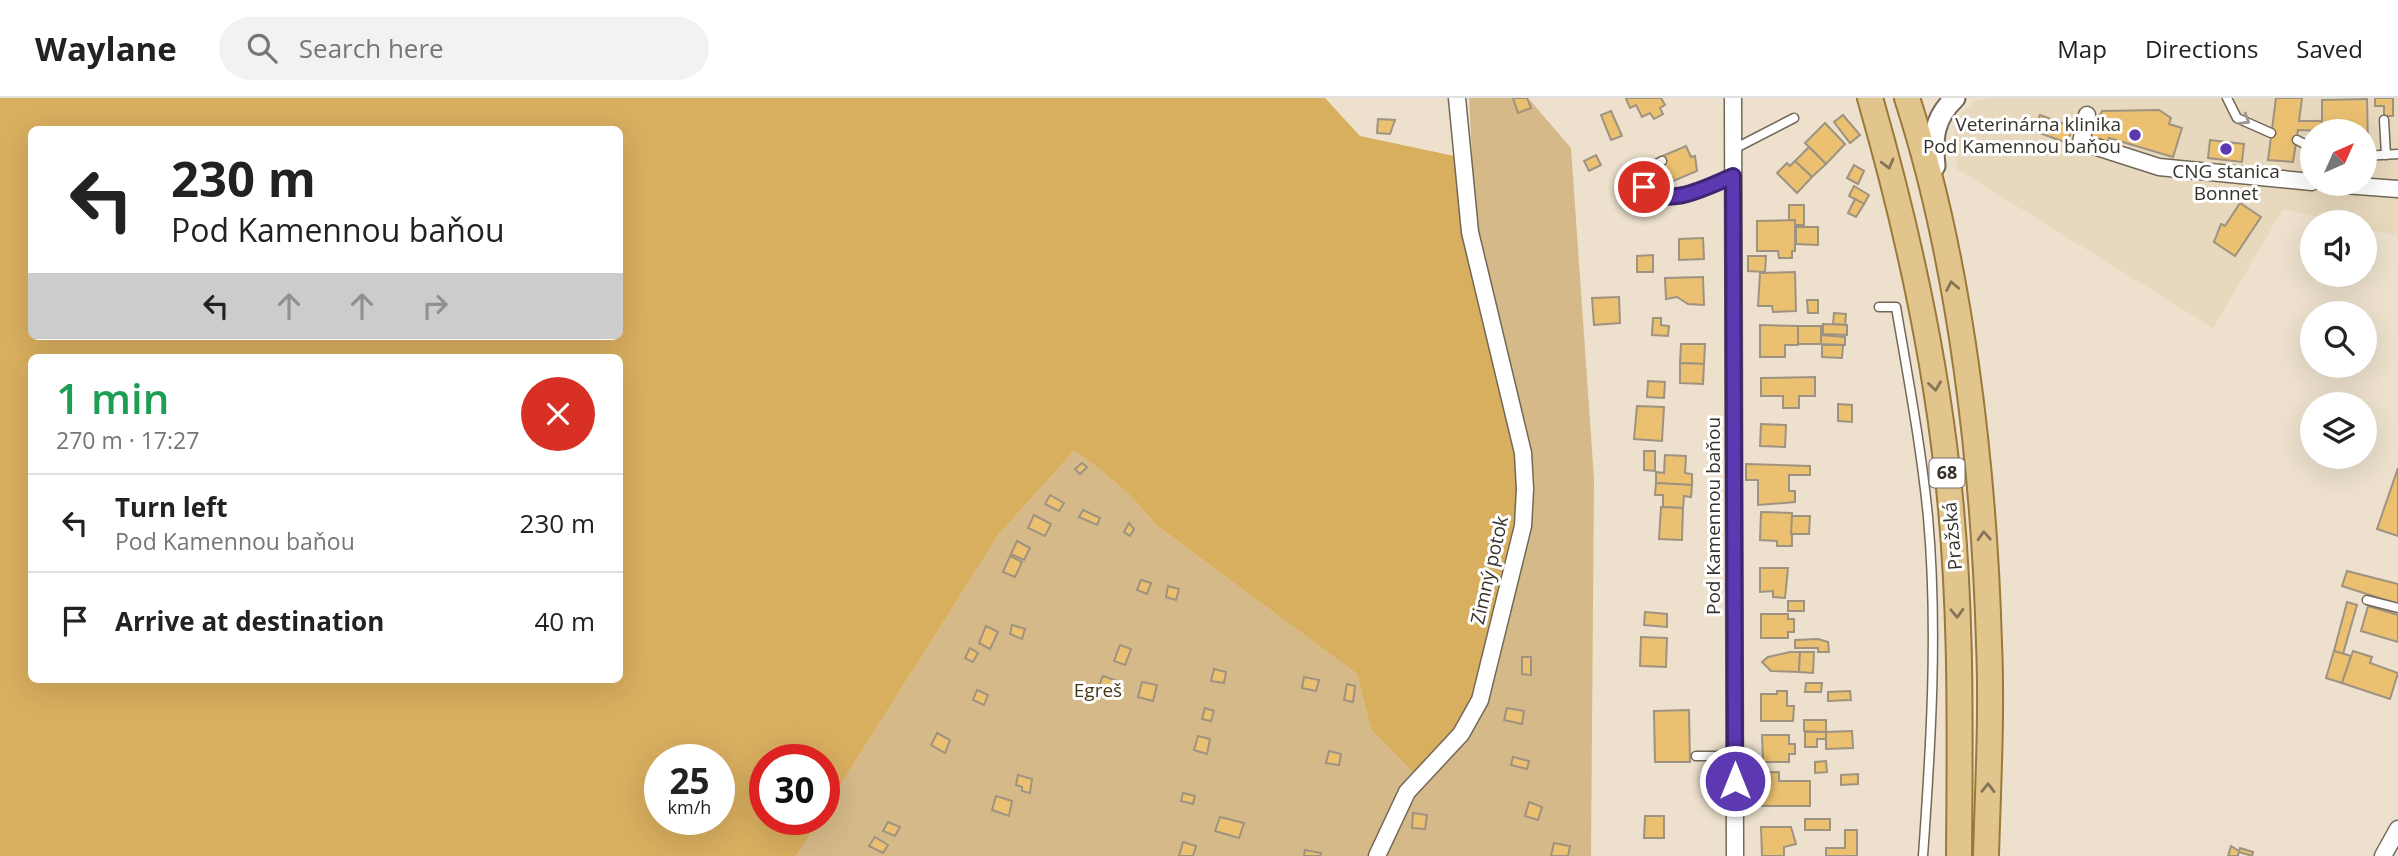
<!DOCTYPE html>
<html lang="en">
<head>
<meta charset="utf-8">
<style>
	body { margin:0; font-family:"Open Sans",sans-serif; background:#f2f2f2; color:#222; height:100vh; display:flex; flex-direction:column; font-size:26px; white-space:nowrap }
	* { box-sizing:border-box; margin:0 }
	p { font-size:23px; color:#767676 }
	.icon { flex:none; width:38px; height:38px; fill:none; stroke:currentColor; stroke-width:2; stroke-linecap:round; stroke-linejoin:round }
	.map { position:relative; flex:1; overflow:hidden }
	.panel { position:absolute; left:28px; top:256px; width:595px; height:329px; display:flex; flex-direction:column; background:#fff; border-radius:10px; box-shadow:0 7px 28px #0002 }
	.panel>* { flex:none }
	.banner { position:absolute; left:28px; top:28px; width:595px; height:214px; border-radius:10px; box-shadow:0 7px 28px #0002; background:#fff; color:#222; overflow:hidden }
	.needle { width:46px; rotate:45deg }
	.tools { position:absolute; left:2300px; top:21px; display:grid; gap:14px }
	.tools a { display:grid; place-items:center; width:77px; height:77px; border-radius:50%; background:#fff; box-shadow:0 7px 28px #0002; font-size:35px }
	.speed { position:absolute; left:644px; top:646px; display:flex; gap:14px; font-size:35px; font-weight:700; text-align:center }
	.speed>* { display:grid; place-content:center; width:91px; height:91px; border-radius:50%; background:#fff; box-shadow:0 7px 28px #0002; line-height:1 }
	.speed small { font-size:18px; font-weight:400 }
	.speed .limit { border:10px solid #d22; background:#fff; color:#111 }
	.pin { position:absolute; display:grid; place-items:center; width:60px; height:60px; color:#fff; margin:-30px; border:4px solid #fff; border-radius:50%; box-shadow:0 2px 7px #0007 }
	.me { position:absolute; width:77px; margin:-38px; rotate:0deg; stroke-linejoin:round; filter:drop-shadow(0 0 5px #0008) }
	.turn { display:flex; align-items:center; gap:24px; height:147px; padding:0 28px; font-size:32px }
	.turn .icon { width:91px; height:91px; stroke-width:2.5 }
	.turn b { display:block; font-size:49px; line-height:60px }
	.lanes { display:flex; align-items:center; height:66px; padding:0 28px; background:#0003; justify-content:center; gap:35px; direction:ltr }
	.lanes .off { opacity:.35 }
	.round { display:grid; place-items:center; flex:none; width:74px; height:74px; border-radius:37px; background:#f2f2f2 }
	.overview { display:flex; align-items:center; justify-content:space-between; height:119px; padding:0 28px }
	h1 { font-size:42px; font-weight:600; line-height:52px; color:#1e9e55 }
	ul { padding:0; list-style:none }
	li { display:flex; align-items:center; gap:21px; height:98px; padding:0 28px; border-top:2px solid #e0e0e0 }
	li div { flex:1 }
	li b { display:block; font-size:26px }
	li em { font-style:normal }
	header { display:flex; align-items:center; gap:42px; box-sizing:border-box; height:98px; padding:0 35px; background:#fff; border-bottom:2px solid #e0e0e0 }
	header strong { font-size:33px }
	nav { display:flex; gap:38px; margin-inline-start:auto; font-size:24px }
	.search { width:490px; height:63px; background:#f2f2f2; display:flex; align-items:center; gap:18px; box-sizing:border-box; padding:0 24px; border-radius:38px; color:#767676; font-size:26px }
	.map>svg:first-child { display:block }
</style>
</head>
<body>
<header>
<strong>Waylane</strong>
<div class="search"><svg class="icon" aria-label="search" viewBox="0 0 24 24"><circle cx="10" cy="10" r="6"/><path d="M15 15l6 6"/></svg>Search here</div>
<nav><a>Map</a><a>Directions</a><a>Saved</a></nav>
</header>
<div class="map">
<svg width="2398" height="758" viewBox="0 0 2398 758">
	<rect width="100%" height="100%" fill="#ede1cd"/>
	<path fill="#e8d8bd" fill-rule="evenodd" d="M1992,0h406v138l-34,-8v-6h-25l-56,-13 -70,119 -256,-159 -4,-48 22,-20zM2312,33h52v53h-52z"/>
	<path fill="#d5b988" d="M1469,0h59l43,50 23,331 -3,377h-795l24,-37h4v-8l175,-277 75,-83c32,21 57,43 81,73l202,150 14,55 143,-302 -34,-117z"/>
	<path fill="#d8ae5f" fill-rule="evenodd" d="M0,0h1325l35,38 113,24 7,150 34,117 10,123 -49,156 -54,74 -50,-51 -14,-55 -202,-150c-24,-30 -49,-52 -81,-73l-75,83 -175,277v-51h-59v59h55l-24,37h-796zM32,32h588v206h-588zM32,259h588v322h-588zM660,662h59v59h-59z"/>
	<g fill="#ebc071" stroke="#9e9380" stroke-width="2">
		<path d="M1513,0h14l4,10 -13,5z"/>
		<path d="M1628,0h33l4,7 -5,3 3,6 -9,5 -4,-6 -8,4 -6,-12 -6,3 -4,-9z"/>
		<path d="M2276,0h26l-3,23h23v10l-24,-1 -5,32 -25,-2z"/>
		<path d="M2375,0h18v18h-9v-10h-9z"/>
		<path d="M2367,1l1,46h-4v-14h-42v-31z"/>
		<path d="M2159,12l12,8 -2,6 13,4 -9,29 -64,-19 -3,6 -17,-5 13,-28z"/>
		<path d="M1611,13l11,25 -11,4 -10,-25z"/>
		<path d="M1843,17l17,20 -10,8 -16,-21z"/>
		<path d="M2040,17l33,12 -6,16 -33,-12z"/>
		<path d="M1378,21l17,1 -5,14 -13,-1z"/>
		<path d="M1825,25l20,21 -19,20 -21,-21z"/>
		<path d="M2210,42l34,4 -2,18 -34,-4z"/>
		<path d="M1686,48l5,11 4,-1 2,15 -26,11 -11,-25z"/>
		<path d="M1809,49l17,17 -14,13 -17,-16z"/>
		<path d="M1596,57l5,10 -12,6 -5,-10z"/>
		<path d="M1795,63l17,16 -15,16 -20,-20 10,-10 3,3z"/>
		<path d="M1854,67l10,6 -6,13 -11,-6z"/>
		<path d="M1854,88l15,9 -5,9 -15,-8z"/>
		<path d="M1855,101l9,5 -8,13 -8,-4z"/>
		<path d="M2240,105l21,14 -26,39 -21,-14 7,-18 4,2z"/>
		<path d="M1789,107h15v20h-9v-5h-6z"/>
		<path d="M1795,122v31h-3v7h-13l-1,-7h-21v-30z"/>
		<path d="M1796,129h22v18l-22,-1z"/>
		<path d="M1703,140l1,21 -25,1v-21z"/>
		<path d="M1653,157v17h-16v-16z"/>
		<path d="M1748,158h18l-1,16 -17,-1z"/>
		<path d="M1795,174l1,39 -23,1 -1,-6h-14l2,-33z"/>
		<path d="M1703,179l1,28 -16,-1 -11,-7 -11,2 -1,-21z"/>
		<path d="M1619,199l1,26 -26,2 -2,-27z"/>
		<path d="M1807,202h11v13h-10z"/>
		<path d="M1834,215l12,1 -1,11 -12,-1z"/>
		<path d="M1653,220h8v7l8,1 -1,10 -16,-1z"/>
		<path d="M1823,226l24,1v10l-24,-1z"/>
		<path d="M1760,227l38,1v19h-13v12h-25z"/>
		<rect x="1798" y="228" width="23" height="18"/>
		<path d="M1821,237l24,2v8l-24,-1z"/>
		<path d="M1681,246h24l-1,20 -24,-1z"/>
		<path d="M1822,247h21l-1,13 -20,-1z"/>
		<path d="M1680,265l24,1 -1,20 -23,-1z"/>
		<path d="M1815,279v19h-16v12h-16v-12h-22v-18z"/>
		<path d="M1648,283l17,1 -1,16 -17,-1z"/>
		<path d="M1838,306l14,1v17l-14,-1z"/>
		<path d="M1637,308l27,1 -2,34 -28,-2z"/>
		<path d="M1761,326l25,1 -1,22 -25,-1z"/>
		<path d="M1644,353h11v20l-11,-1z"/>
		<path d="M1665,357l21,1 -1,17 7,1v11l-36,-2v-11l8,1z"/>
		<path d="M1082,365l5,4 -7,7 -5,-5z"/>
		<path d="M1746,366l64,2v9h-21v16h6v11l-37,3v-25h-12z"/>
		<path d="M2398,370v68l-21,-7z"/>
		<path d="M1656,385l36,2 -1,12 -7,-1 -1,12 -20,-1v-12h-8z"/>
		<path d="M1050,397l14,8 -5,8 -14,-7z"/>
		<path d="M1661,409l22,1 -1,32 -23,-1z"/>
		<path d="M1083,412l17,8 -3,7 -18,-8z"/>
		<path d="M1761,414l31,1v33h-15v-5l-17,-1z"/>
		<path d="M1034,417l17,9 -6,12 -17,-8z"/>
		<path d="M1792,418h18l-1,18h-18z"/>
		<path d="M1129,425l5,6 -4,7 -6,-4z"/>
		<path d="M1017,443l13,7 -6,12 -13,-6z"/>
		<path d="M1010,458l12,6 -7,15 -12,-5z"/>
		<path d="M1760,470h28l-3,30 -12,-1v-6l-13,1z"/>
		<path d="M2347,473l51,13v20l-56,-18z"/>
		<path d="M1141,482l10,3 -4,11 -10,-4z"/>
		<path d="M1168,488l11,3 -3,11 -10,-3z"/>
		<rect x="1788" y="503" width="16" height="10"/>
		<path d="M2347,504l10,3 -14,49 -9,-3z"/>
		<path d="M2368,508l30,9v27l-37,-11z"/>
		<path d="M1645,514l22,2v13l-23,-2z"/>
		<path d="M1761,516h27v5h6v13h-6v6h-27z"/>
		<path d="M1012,527l13,4 -3,10 -12,-5z"/>
		<path d="M986,528l12,6 -8,17 -11,-6z"/>
		<path d="M1641,539l26,1 -1,29 -26,-1z"/>
		<path d="M1818,541l10,3 1,10h-11v-4h-23v-8z"/>
		<path d="M1120,547l11,4 -6,16 -11,-4z"/>
		<path d="M970,550l8,5 -5,9 -8,-4z"/>
		<path d="M2334,553l17,5 -9,27 -16,-5z"/>
		<path d="M2353,553l19,6 -2,6 28,10 -8,26 -48,-16z"/>
		<path d="M1790,554h10l-1,20 -28,-1 -9,-9 6,-5z"/>
		<path d="M1800,554h14l-1,21 -14,-1z"/>
		<path d="M1522,559h9v18l-9,-1z"/>
		<path d="M1214,571l12,3 -2,11 -13,-2z"/>
		<path d="M1103,578l20,7 -5,14 -21,-7z"/>
		<path d="M1304,579l15,3 -3,11 -14,-3z"/>
		<path d="M1142,584l15,3 -4,16 -15,-4z"/>
		<path d="M1806,585h16l-1,9h-16z"/>
		<path d="M1347,586l8,2 -2,16 -9,-2z"/>
		<path d="M977,592l11,5 -4,10 -11,-5z"/>
		<path d="M1777,593h10v15h7l-1,15h-32v-27h16z"/>
		<path d="M1850,593l1,9 -23,1v-9z"/>
		<path d="M1205,610l9,3 -3,10 -9,-2z"/>
		<path d="M1507,610l17,3 -2,13 -18,-4z"/>
		<path d="M1689,612l1,52h-35l-1,-51z"/>
		<path d="M1804,622h22v12l-22,-1z"/>
		<path d="M1852,633l1,17 -27,1v-17z"/>
		<path d="M1805,634h21v7h-9v8h-12z"/>
		<path d="M937,635l13,7 -5,13 -14,-8z"/>
		<path d="M1762,637h27v9h6v10h-6v8h-26z"/>
		<path d="M1198,638l12,3 -3,15 -13,-4z"/>
		<path d="M1329,653l12,3 -2,11 -13,-2z"/>
		<path d="M1513,659l16,4 -2,8 -16,-4z"/>
		<path d="M1826,663l1,11 -12,1v-11z"/>
		<path d="M1779,674v9h31v25h-50v-20h-11v-13z"/>
		<path d="M1858,676v10l-17,1v-10z"/>
		<path d="M1018,677l14,4 -2,14 -8,-2v-4l-6,-2z"/>
		<path d="M1183,695l12,3 -2,8 -12,-3z"/>
		<path d="M996,698l16,5 -3,15 -17,-6z"/>
		<path d="M1529,704l13,5 -4,13 -13,-4z"/>
		<path d="M1413,715l14,2 -2,14 -13,-1z"/>
		<path d="M1645,718h19v22h-20z"/>
		<path d="M1220,719l24,6 -5,15 -24,-7z"/>
		<rect x="1805" y="721" width="25" height="11"/>
		<path d="M888,724l12,5 -5,9 -12,-5z"/>
		<path d="M1761,729h30l5,17 -12,3v9h-22z"/>
		<path d="M1845,732h12v26h-31v-8h19z"/>
		<path d="M875,739l13,8 -5,8 -14,-7z"/>
		<path d="M1183,744l13,4 -3,10h-14z"/>
		<path d="M1554,745l16,3 -2,10h-17z"/>
		<path d="M2231,748l8,5 -1,5h-10z"/>
		<path d="M2240,750l13,4 -1,4 -13,-4z"/>
		<path d="M1305,752l16,3 -1,3h-16z"/>
	</g>
	<g fill="none" stroke-linecap="round" stroke-linejoin="round">
		<g stroke="#736856" stroke-width="11">
			<g id="service">
				<path d="M2227,0l10,20 34,15"/>
				<path d="M2384,22l2,35"/>
				<path d="M2297,42l15,8"/>
				<path d="M1732,52l62,-32"/>
				<path d="M2364,58l34,-2"/>
				<path d="M1662,63c-15,7 -27,17 -12,32l31,2 52,-19"/>
				<path d="M1879,209h17c12,70 25,139 32,210 10,112 3,227 -5,339"/>
				<path d="M2367,502l31,8"/>
				<path d="M1696,658h39"/>
			</g>
		</g>
		<g stroke="#736856" stroke-width="19">
			<g id="minor">
				<path d="M1733,0l2,758"/>
				<path d="M2087,17l-6,27 78,25 153,15"/>
				<path d="M2331,86l67,5"/>
				<path d="M1377,758l30,-64 54,-58 19,-34 43,-174 2,-37 -2,-36 -53,-221 -13,-134"/>
				<path d="M2383,758l15,-27"/>
			</g>
		</g>
		<g stroke="#736856" stroke-width="23">
			<path id="tertiary" d="M1935,68c-3,-28 -1,-48 20,-68"/>
		</g>
		<g stroke="#9a7939" stroke-width="28">
			<g id="primary">
				<path d="M1870,0c35,122 63,246 77,372 15,128 13,257 12,386"/>
				<path d="M1907,0c54,166 77,371 82,545 3,71 -1,142 -3,213"/>
			</g>
		</g>
		<use href="#service" stroke="#fff" stroke-width="8"/>
		<use href="#minor" stroke="#fff" stroke-width="16"/>
		<use href="#tertiary" stroke="#fff" stroke-width="19"/>
		<use href="#primary" stroke="#e2c58c" stroke-width="24"/>
	</g>
	<defs><path id="oneway-chevron" d="M-2-3.5L2.5 0L-2 3.5" fill="none" stroke-width="1.6" stroke-linecap="round" stroke-linejoin="round" transform="scale(1.75)"/></defs>
	<use stroke="#9b9995" href="#oneway-chevron" transform="translate(2245 22) rotate(31)"/>
	<g stroke="#847557">
		<use href="#oneway-chevron" transform="translate(1888 66) rotate(75)"/>
		<use href="#oneway-chevron" transform="translate(1952 188) rotate(-101)"/>
		<use href="#oneway-chevron" transform="translate(1935 288) rotate(82)"/>
		<use href="#oneway-chevron" transform="translate(1984 438) rotate(-93)"/>
		<use href="#oneway-chevron" transform="translate(1957 515) rotate(88)"/>
		<use href="#oneway-chevron" transform="translate(1988 690) rotate(-89)"/>
	</g>
	<g fill="none" stroke-linecap="round" stroke-linejoin="round">
		<g stroke="#3c2573" stroke-width="18">
			<path id="route" d="M1644,89c22,23 65,-1 89,-11l2,605"/>
		</g>
		<use href="#route" stroke="#5d39b1" stroke-width="12"/>
	</g>
	<g fill="#5d39b1" stroke="#fff" stroke-width="2.5">
		<circle cx="2135" cy="37" r="7"/>
		<circle cx="2226" cy="51" r="7"/>
	</g>
	<g text-anchor="middle" stroke-width="6" stroke-linejoin="round" paint-order="stroke">
		<rect fill="#fff" stroke="#73706b" stroke-width="2" x="1929.5" y="360.5" width="35" height="29" rx="5"/>
		<g font-size="18" font-weight="bold" fill="#37332b">
			<text x="1947" y="381">68</text>
		</g>
		<g font-size="19" fill="#37332b" stroke="#fff" text-anchor="end">
			<text x="2121" y="33">Veterinárna klinika<tspan x="2121" dy="22">Pod Kamennou baňou</tspan></text>
			<text x="2226" y="80" text-anchor="middle">CNG stanica<tspan x="2226" dy="22">Bonnet</tspan></text>
		</g>
		<g font-size="19" fill="#37332b" stroke="#fff">
			<text transform="translate(1713 418) rotate(-90)" y="7">Pod Kamennou baňou</text>
			<text transform="translate(1952 438) rotate(-95)" y="7">Pražská</text>
			<text transform="translate(1489 472) rotate(-77)" y="7">Zimný potok</text>
		</g>
		<g font-size="19" fill="#473513" stroke="#fff">
			<text x="1098" y="599">Egreš</text>
		</g>
	</g>
</svg>
<div class="tools">
<a><svg class="needle" viewBox="-14 -14 28 28"><path d="M0-13l5 13h-10z" fill="#e53935"/><path d="M0 13l5-13h-10z" fill="#767676"/></svg></a>
<a><svg class="icon" aria-label="sound" viewBox="0 0 24 24"><path d="M4 9h4l5-4v14l-5-4H4zM17 9q2 3 0 6"/></svg></a>
<a><svg class="icon" aria-label="search" viewBox="0 0 24 24"><circle cx="10" cy="10" r="6"/><path d="M15 15l6 6"/></svg></a>
<a><svg class="icon" aria-label="layers" viewBox="0 0 24 24"><path d="M12 4l9 5-9 5-9-5zM3 14l9 5 9-5"/></svg></a>
</div>
<div class="speed"><div>25<small>km/h</small></div><div class="limit">30</div></div>
<div class="pin" style="left:1644px;top:89px;background:#d93025"><svg class="icon" aria-label="arrive" viewBox="0 0 24 24"><path d="M6 21V4h12l-3 4 3 4H6"/></svg></div>
<svg class="me" style="left:1735px;top:683px" viewBox="-20 -20 40 40"><circle r="17" fill="#5d39b1" stroke="#fff" stroke-width="3"/><path d="M0-11L8 9 0 5-8 9z" fill="#fff"/></svg>
<div class="banner">
<div class="turn"><svg class="icon" aria-label="left" viewBox="0 0 24 24"><path d="M17 20v-9H6M10 6l-5 5 5 5"/></svg><div><b>230 m</b>Pod Kamennou baňou</div></div>
<div class="lanes"><svg class="icon" aria-label="left" viewBox="0 0 24 24"><path d="M17 20v-9H6M10 6l-5 5 5 5"/></svg><svg class="icon off" aria-label="ahead" viewBox="0 0 24 24"><path d="M12 20V5M6 11l6-6 6 6"/></svg><svg class="icon off" aria-label="ahead" viewBox="0 0 24 24"><path d="M12 20V5M6 11l6-6 6 6"/></svg><svg class="icon off" aria-label="right" viewBox="0 0 24 24"><path d="M7 20v-9h11M14 6l5 5-5 5"/></svg></div>
</div>
<section class="panel">
<div class="overview"><div><h1>1 min</h1><p>270 m · 17:27</p></div><a class="round" style="background:#d93025;color:#fff"><svg class="icon" aria-label="close" viewBox="0 0 24 24"><path d="M6 6l12 12M18 6L6 18"/></svg></a></div>
<ul>
<li><svg class="icon" aria-label="left" viewBox="0 0 24 24"><path d="M17 20v-9H6M10 6l-5 5 5 5"/></svg><div><b>Turn left</b><p>Pod Kamennou baňou</p></div><em>230 m</em></li>
<li><svg class="icon" aria-label="arrive" viewBox="0 0 24 24"><path d="M6 21V4h12l-3 4 3 4H6"/></svg><div><b>Arrive at destination</b></div><em>40 m</em></li>
</ul>
</section>
</div>
</body>
</html>
